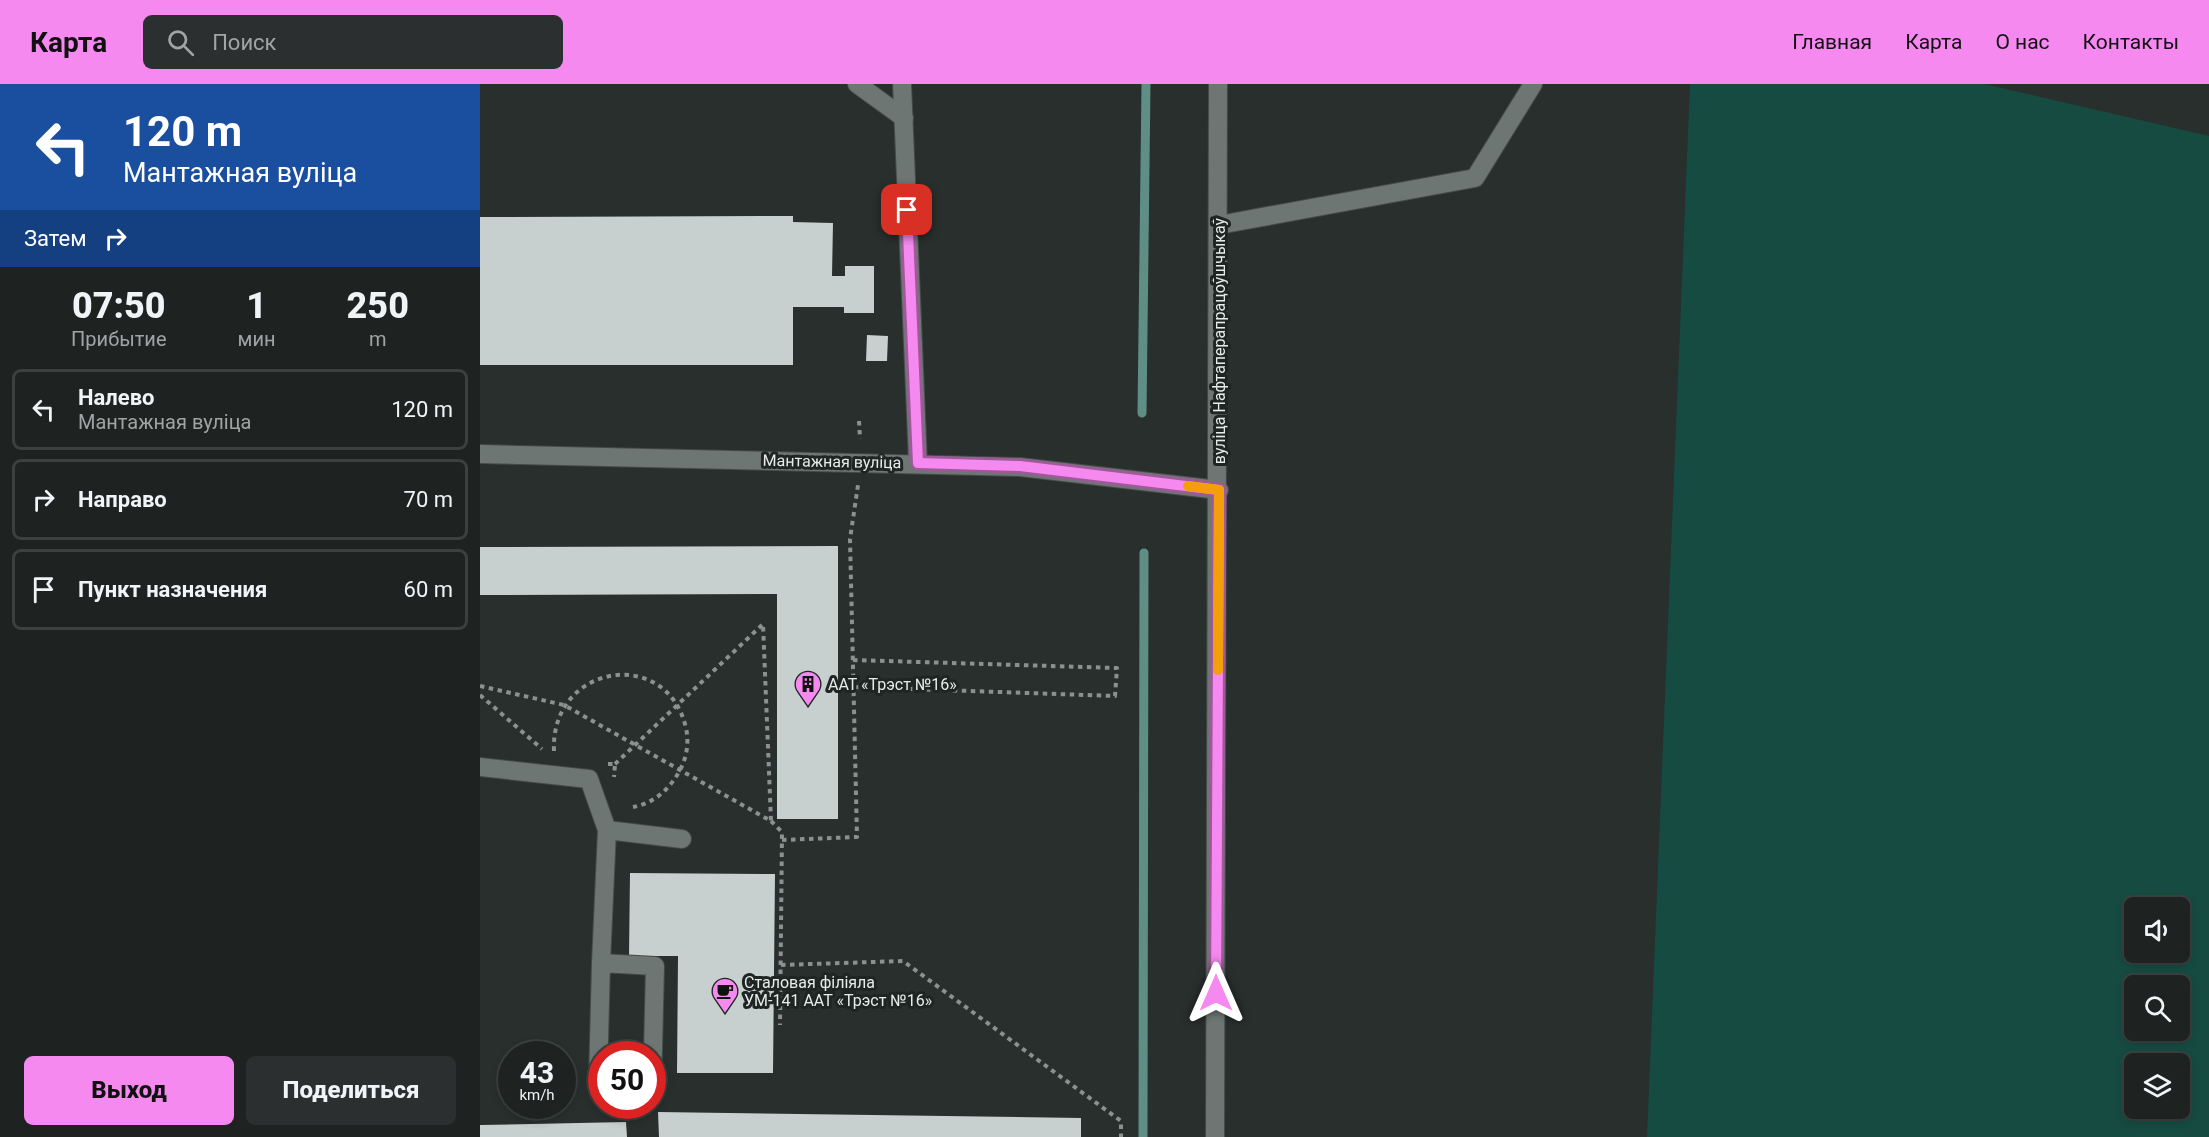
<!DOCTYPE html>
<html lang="ru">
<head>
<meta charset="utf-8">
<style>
	body { margin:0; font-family:Roboto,sans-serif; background:#2b2f2f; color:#f1f3f6; height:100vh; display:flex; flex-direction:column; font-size:22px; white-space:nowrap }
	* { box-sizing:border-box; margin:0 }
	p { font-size:20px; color:#a1a4a5 }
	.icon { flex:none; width:33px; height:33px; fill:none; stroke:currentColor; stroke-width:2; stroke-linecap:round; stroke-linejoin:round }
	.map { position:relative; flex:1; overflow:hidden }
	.sheet { display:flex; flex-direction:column; background:#1e2322; width:480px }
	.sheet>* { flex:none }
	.guide { background:#1a4fa0; color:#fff; overflow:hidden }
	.controls { position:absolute; left:1644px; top:813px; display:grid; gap:12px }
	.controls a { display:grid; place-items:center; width:66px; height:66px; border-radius:9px; background:#1e2322; box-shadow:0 3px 9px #0003,0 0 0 2px #3c4040; font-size:30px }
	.speed { position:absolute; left:18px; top:957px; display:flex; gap:12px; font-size:30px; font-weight:700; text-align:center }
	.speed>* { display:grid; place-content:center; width:78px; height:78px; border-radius:50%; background:#1e2322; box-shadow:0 3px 9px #0003,0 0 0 2px #3c4040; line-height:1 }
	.speed small { font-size:15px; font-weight:400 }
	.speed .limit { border:9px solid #d22; background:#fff; color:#111 }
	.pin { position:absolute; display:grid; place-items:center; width:51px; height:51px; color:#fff; margin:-26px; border-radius:12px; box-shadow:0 3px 9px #0006 }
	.me { position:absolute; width:66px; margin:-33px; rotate:0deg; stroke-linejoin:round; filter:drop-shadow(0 0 4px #0008) }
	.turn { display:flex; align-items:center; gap:21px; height:126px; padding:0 24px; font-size:27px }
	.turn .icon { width:78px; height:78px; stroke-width:2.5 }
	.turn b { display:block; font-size:42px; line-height:51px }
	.then { display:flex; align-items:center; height:57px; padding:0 24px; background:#0003; gap:12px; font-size:22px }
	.eta { display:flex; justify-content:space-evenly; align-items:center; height:102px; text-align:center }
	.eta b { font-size:36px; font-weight:800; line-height:42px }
	.button { display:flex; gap:12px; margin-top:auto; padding:12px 24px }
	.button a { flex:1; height:69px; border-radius:9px; background:#f589ef; color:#111; font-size:24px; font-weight:800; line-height:69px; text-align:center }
	.button a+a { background:#2b2f2f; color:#f1f3f6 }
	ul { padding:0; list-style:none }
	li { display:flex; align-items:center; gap:18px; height:81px; margin:0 12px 9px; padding:0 12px; border:3px solid #3c4040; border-radius:9px }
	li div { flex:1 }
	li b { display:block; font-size:22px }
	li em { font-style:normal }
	header { display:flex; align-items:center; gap:36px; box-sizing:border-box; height:84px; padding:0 30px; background:#f589ef; color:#111 }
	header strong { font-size:28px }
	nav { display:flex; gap:33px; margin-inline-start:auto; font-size:21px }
	.search { width:420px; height:54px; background:#2b2f2f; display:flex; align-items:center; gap:15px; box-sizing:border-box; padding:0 21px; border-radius:9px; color:#a1a4a5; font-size:22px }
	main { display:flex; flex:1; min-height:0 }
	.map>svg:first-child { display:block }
</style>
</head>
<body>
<header>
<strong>Карта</strong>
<div class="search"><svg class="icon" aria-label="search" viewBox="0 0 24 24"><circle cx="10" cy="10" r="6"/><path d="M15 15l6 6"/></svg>Поиск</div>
<nav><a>Главная</a><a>Карта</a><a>О нас</a><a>Контакты</a></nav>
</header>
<main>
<section class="sheet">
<div class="guide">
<div class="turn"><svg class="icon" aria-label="left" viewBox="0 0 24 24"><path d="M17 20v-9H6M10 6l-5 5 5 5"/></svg><div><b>120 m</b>Мантажная вуліца</div></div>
<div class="then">Затем<svg class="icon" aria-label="right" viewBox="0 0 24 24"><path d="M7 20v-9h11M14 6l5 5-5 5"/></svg></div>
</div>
<div class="eta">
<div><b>07:50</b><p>Прибытие</p></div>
<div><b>1</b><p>мин</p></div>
<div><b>250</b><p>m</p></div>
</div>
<ul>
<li><svg class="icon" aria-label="left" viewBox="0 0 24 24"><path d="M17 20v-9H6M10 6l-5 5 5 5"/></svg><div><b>Налево</b><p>Мантажная вуліца</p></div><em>120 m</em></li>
<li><svg class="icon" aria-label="right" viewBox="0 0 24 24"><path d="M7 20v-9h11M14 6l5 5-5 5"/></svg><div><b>Направо</b></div><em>70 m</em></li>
<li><svg class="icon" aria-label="arrive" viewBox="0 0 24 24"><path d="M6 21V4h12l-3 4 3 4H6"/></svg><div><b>Пункт назначения</b></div><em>60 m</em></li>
</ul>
<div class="button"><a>Выход</a><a>Поделиться</a></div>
</section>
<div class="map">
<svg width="1729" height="1053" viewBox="0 0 1729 1053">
	<rect width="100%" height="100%" fill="#282f2d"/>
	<path fill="#164b42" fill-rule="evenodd" d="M1210,0h294l225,52v1001h-562zM1654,824h46v44h-46zM1654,902h46v44h-46zM1654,980h46v44h-46z"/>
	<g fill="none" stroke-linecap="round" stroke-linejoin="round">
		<g stroke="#5e8e85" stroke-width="9">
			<path d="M662,329l4,-329"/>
			<path d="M663,1053l1,-584"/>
		</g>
	</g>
	<g fill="#c7d0ce">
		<path d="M313,132v6l40,1 -1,53h13v-10h29v47h-30v-6h-51v58h-313v-148z"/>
		<path d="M387,251l21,1 -1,25h-21z"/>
		<path d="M358,462v273h-61v-225l-297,1v-48z"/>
		<path d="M150,789l145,1 -2,199h-96l1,-117h-49z"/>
		<path d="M178,1028l423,6v19h-422z"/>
		<path d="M146,1038l1,15h-147v-12z"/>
	</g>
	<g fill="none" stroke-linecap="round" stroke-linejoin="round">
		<g stroke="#444a48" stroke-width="20">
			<g id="service">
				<path d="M377,0l47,34"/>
				<path d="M422,0l16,379"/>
				<path d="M739,141l256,-47 58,-94"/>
				<path d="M0,683l109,12 18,51 -6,133"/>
				<path d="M127,746l75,9"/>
				<path d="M122,998l-4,-2 3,-117 54,3 -3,127"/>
			</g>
		</g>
		<g stroke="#444a48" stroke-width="20">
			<path id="minor" d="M0,370l540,13 199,23"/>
		</g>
		<g stroke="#444a48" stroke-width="20">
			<path id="secondary" d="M735,1053l3,-1053"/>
		</g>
		<g stroke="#8c9190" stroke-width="4" stroke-dasharray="4.5 4.5" stroke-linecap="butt">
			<path d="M379,337l1,18"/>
			<path d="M373,576l264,8 -2,28 -261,-9"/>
			<path d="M0,602l84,19 207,116 -8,-197"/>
			<path d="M0,611l62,54"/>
			<path d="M74,667c-4,-87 113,-106 132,-23 3,14 1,28 -5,40 -10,20 -26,35 -48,39"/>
			<path d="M128,680h7l-1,13"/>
			<path d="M135,680l147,-139"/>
			<path d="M291,737l11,11 -2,193"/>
			<path d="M302,756l75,-3 -7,-298 8,-54"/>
			<path d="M301,881l122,-4 218,160v16"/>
		</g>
		<use href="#service" stroke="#6d7673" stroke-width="18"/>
		<use href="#minor" stroke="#6d7673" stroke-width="18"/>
		<use href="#secondary" stroke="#6d7673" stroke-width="18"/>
	</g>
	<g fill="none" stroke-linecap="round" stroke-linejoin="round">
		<g stroke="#9f599b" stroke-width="15">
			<path id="route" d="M427,126l11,253 102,3 199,24 -3,503"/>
		</g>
		<use href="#route" stroke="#f589ef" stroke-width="10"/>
		<path stroke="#f59e0b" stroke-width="10" d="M708,402l31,4 -1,180"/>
	</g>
	<defs>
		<g id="building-pin" transform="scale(1.35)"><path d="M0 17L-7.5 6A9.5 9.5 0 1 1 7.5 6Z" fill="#f589ef" stroke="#1e2523"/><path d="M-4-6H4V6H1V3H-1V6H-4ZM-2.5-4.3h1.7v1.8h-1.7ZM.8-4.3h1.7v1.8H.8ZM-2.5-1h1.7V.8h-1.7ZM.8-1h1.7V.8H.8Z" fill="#111"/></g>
		<g id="cafe-pin" transform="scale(1.35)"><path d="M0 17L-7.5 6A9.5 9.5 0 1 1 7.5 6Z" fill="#f589ef" stroke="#1e2523"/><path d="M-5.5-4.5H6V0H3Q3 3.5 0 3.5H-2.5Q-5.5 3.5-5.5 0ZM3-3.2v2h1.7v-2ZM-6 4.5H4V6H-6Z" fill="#111"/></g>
	</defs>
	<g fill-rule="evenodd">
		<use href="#building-pin" x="328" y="600"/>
		<use href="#cafe-pin" x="245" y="907"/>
	</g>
	<g text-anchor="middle" stroke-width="6" stroke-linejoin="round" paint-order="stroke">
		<g font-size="16" fill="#e7ebea" stroke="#1e2523">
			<text transform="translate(739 257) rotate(-90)" y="6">вуліца Нафтаперапрацоўшчыкаў</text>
			<text transform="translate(352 377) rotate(1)" y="6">Мантажная вуліца</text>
		</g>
		<g font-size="16" fill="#e7ebea" stroke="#1e2523" text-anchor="start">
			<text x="348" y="606">ААТ «Трэст №16»</text>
			<text x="264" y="904">Сталовая філіяла<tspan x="264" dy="18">УМ-141 ААТ «Трэст №16»</tspan></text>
		</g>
	</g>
</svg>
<div class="controls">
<a><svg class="icon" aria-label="sound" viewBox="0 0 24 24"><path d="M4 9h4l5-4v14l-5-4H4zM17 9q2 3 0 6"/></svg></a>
<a><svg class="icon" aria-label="search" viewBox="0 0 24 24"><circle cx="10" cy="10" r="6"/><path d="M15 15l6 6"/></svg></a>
<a><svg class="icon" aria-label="layers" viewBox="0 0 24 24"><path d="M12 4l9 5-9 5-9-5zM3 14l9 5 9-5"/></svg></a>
</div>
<div class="speed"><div>43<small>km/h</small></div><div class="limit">50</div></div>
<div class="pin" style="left:427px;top:126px;background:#d93025"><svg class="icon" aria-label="arrive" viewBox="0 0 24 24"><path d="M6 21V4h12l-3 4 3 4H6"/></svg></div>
<svg class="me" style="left:736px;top:909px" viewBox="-20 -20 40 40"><path d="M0-17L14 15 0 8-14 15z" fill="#f589ef" stroke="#fff" stroke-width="4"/></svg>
</div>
</main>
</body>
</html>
